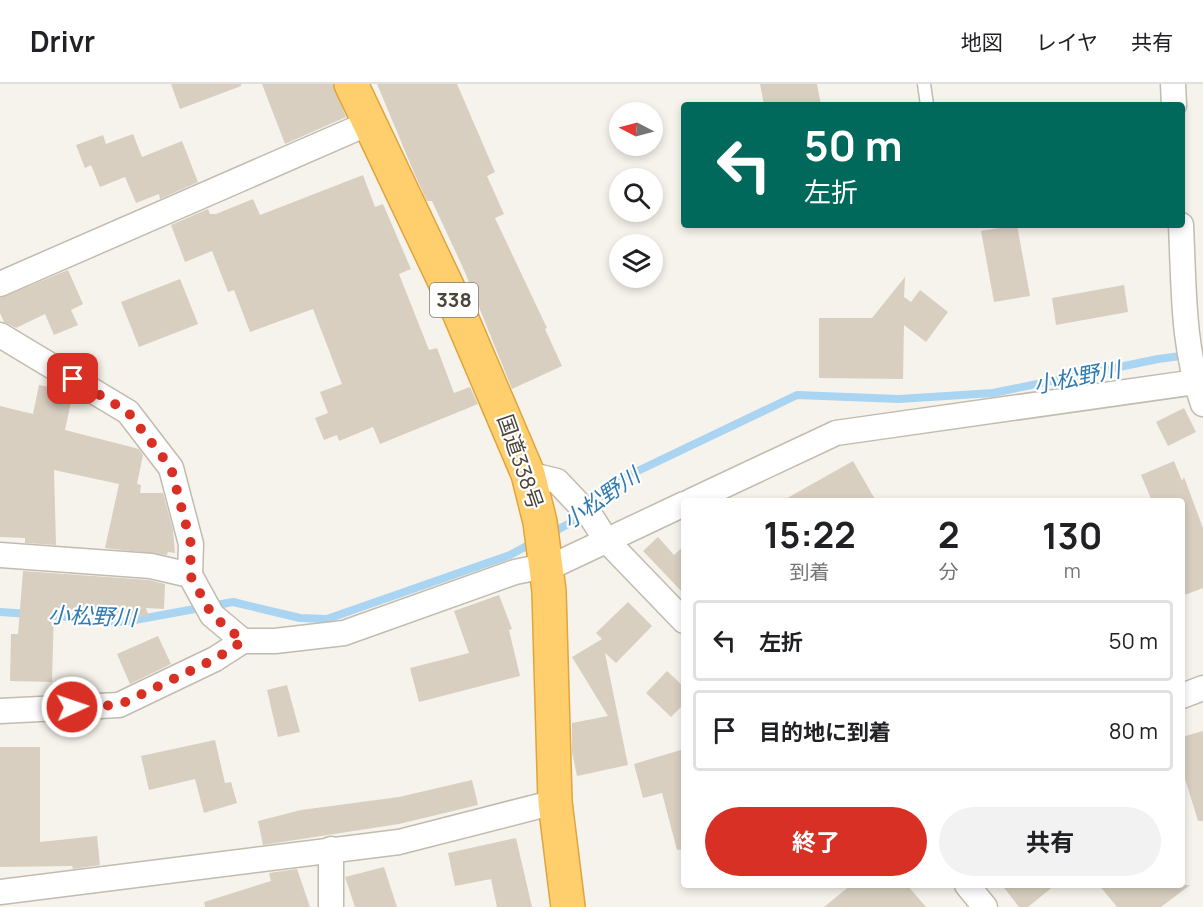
<!DOCTYPE html>
<html lang="ja">
<head>
<meta charset="utf-8">
<style>
	body { margin:0; font-family:Manrope,"Noto Sans JP",sans-serif; background:#f2f2f2; color:#202124; height:100vh; display:flex; flex-direction:column; font-size:22px; white-space:nowrap }
	* { box-sizing:border-box; margin:0 }
	p { font-size:20px; color:#757577 }
	.icon { flex:none; width:33px; height:33px; fill:none; stroke:currentColor; stroke-width:2; stroke-linecap:round; stroke-linejoin:round }
	.map { position:relative; flex:1; overflow:hidden }
	.side { position:absolute; left:681px; top:414px; width:504px; height:390px; display:flex; flex-direction:column; background:#fff; border-radius:6px; box-shadow:0 3px 9px #0003 }
	.side>* { flex:none }
	.guide { position:absolute; left:681px; top:18px; width:504px; height:126px; border-radius:6px; box-shadow:0 3px 9px #0003; background:#00695c; color:#fff; overflow:hidden }
	.needle { width:39px; rotate:276deg }
	.buttons { position:absolute; left:609px; top:18px; display:grid; gap:12px }
	.buttons a { display:grid; place-items:center; width:54px; height:54px; border-radius:50%; background:#fff; box-shadow:0 3px 9px #0003; font-size:30px }
	.pin { position:absolute; display:grid; place-items:center; width:51px; height:51px; color:#fff; margin:-26px; border-radius:12px; box-shadow:0 3px 9px #0006 }
	.me { position:absolute; width:66px; margin:-33px; rotate:87deg; stroke-linejoin:round; filter:drop-shadow(0 0 4px #0008) }
	.turn { display:flex; align-items:center; gap:21px; height:126px; padding:0 24px; font-size:27px }
	.turn .icon { width:78px; height:78px; stroke-width:2.5 }
	.turn b { display:block; font-size:42px; line-height:51px }
	.eta { display:flex; justify-content:space-evenly; align-items:center; height:102px; text-align:center }
	.eta b { font-size:36px; font-weight:700; line-height:42px }
	.action { display:flex; gap:12px; margin-top:auto; padding:12px 24px }
	.action a { flex:1; height:69px; border-radius:36px; background:#d93025; color:#fff; font-size:24px; font-weight:700; line-height:69px; text-align:center }
	.action a+a { background:#f2f2f2; color:#202124 }
	ul { padding:0; list-style:none }
	li { display:flex; align-items:center; gap:18px; height:81px; margin:0 12px 9px; padding:0 12px; border:3px solid #e0e0e0; border-radius:6px }
	li div { flex:1 }
	li b { display:block; font-size:22px }
	li em { font-style:normal }
	header { display:flex; align-items:center; gap:36px; box-sizing:border-box; height:84px; padding:0 30px; background:#fff; border-bottom:2px solid #e0e0e0 }
	header strong { font-size:28px }
	nav { display:flex; gap:33px; margin-inline-start:auto; font-size:21px }
	.map>svg:first-child { display:block }
</style>
</head>
<body>
<header>
<strong>Drivr</strong>
<nav><a>地図</a><a>レイヤ</a><a>共有</a></nav>
</header>
<div class="map">
<svg width="1203" height="823" viewBox="0 0 1203 823">
	<rect width="100%" height="100%" fill="#f6f3ec"/>
	<g fill="none" stroke-linecap="round" stroke-linejoin="round">
		<g stroke="#a9d4f2" stroke-width="8">
			<path d="M548,451l22,-12 53,-45 174,-83 102,4 94,-6 165,-34 45,-6"/>
			<path d="M0,528l29,2"/>
			<path d="M42,531l82,7 109,-20 67,16 27,1 183,-64 26,-14"/>
		</g>
	</g>
	<g fill="#d8cfc1">
		<path d="M171,0h70v2l-61,23z"/>
		<path d="M262,0h71l13,33 -61,27z"/>
		<path d="M377,0h80l38,88 -8,4 17,38 -9,4 52,110 -2,1 17,37 -50,23 -48,-119 -32,-69h-5l-12,-26z"/>
		<path d="M760,0h57l4,21h-57z"/>
		<path d="M133,50l9,23 40,-16 16,41 -38,17 -1,-5 -23,9 -11,-26 -25,10 -9,-22 -6,3 -9,-23 27,-10 3,9z"/>
		<path d="M363,91l12,32 8,-3 28,65 -12,5 30,76 8,-2 17,45 16,-6 8,17 -98,40 -7,-17 -34,14 -2,-6 -13,5 -9,-22 13,-5 -8,-21 22,-8 -29,-75 -63,23 -16,-42 -6,2 -16,-41 -27,11 -14,-37 37,-16 2,5h6l37,-15 7,16z"/>
		<path d="M1017,141l13,71 -36,6 -13,-71z"/>
		<path d="M68,186l15,34 -12,6 7,15 -24,10 -9,-21 -29,14 -12,-6 -4,-9v-15z"/>
		<path d="M905,193l-1,20 7,5 9,-12 28,22 -22,30 -22,-17 -1,54 -84,-1v-60h53z"/>
		<path d="M180,195l18,45 -59,23 -18,-45z"/>
		<path d="M1124,201l4,27 -72,13 -4,-27z"/>
		<path d="M39,301l25,5 -2,10 9,2 -6,28 74,19 4,6 -6,29 4,1 -1,8h23l10,37 2,23 -7,-1 -1,3 -62,-7 14,-64 -65,-14 2,75 -31,-2v-5l-25,-1v-131l33,8z"/>
		<path d="M1184,324l12,24 -28,14 -12,-24z"/>
		<path d="M853,377l23,40h-94z"/>
		<path d="M1174,377l8,20 2,-4 19,51v60l-21,8v-95h-30l-11,-26z"/>
		<path d="M658,453l16,18 10,-9v48l-41,-43z"/>
		<path d="M23,487l126,9 16,4 -1,25 -18,-1 3,9 -95,-9 -2,74 -42,-1 1,-47h7z"/>
		<path d="M499,511l13,34 -3,1 11,46 -101,26 -9,-34 59,-15 -15,-42z"/>
		<path d="M628,518l24,24 -36,37 -11,-10 23,112 -51,11 -5,-24v-29l36,-7 -36,-59 30,-18 -6,-6z"/>
		<path d="M158,552l13,28 -41,20 -13,-30z"/>
		<path d="M667,587l17,16v17l-13,13 -25,-24z"/>
		<path d="M287,601l13,47 -22,5 -11,-47z"/>
		<path d="M1203,647v90h-5l-16,-52v-32z"/>
		<path d="M215,656l10,43 6,-1 6,21 -33,10 -9,-34 -46,11 -8,-34z"/>
		<path d="M0,663h40v95l57,-6 3,29 -27,4 -1,-3 -72,1z"/>
		<path d="M684,665v100l-7,1 -15,-57 -19,5 -9,-34z"/>
		<path d="M472,696l6,25 -79,19 -136,21 -5,-24 43,-11 98,-13z"/>
		<path d="M516,754l16,69h-35l-6,-28 -36,7 -7,-33z"/>
		<path d="M384,783l13,40h-42l-10,-30z"/>
		<path d="M297,785l13,38h-105l-1,-5 67,-21 -2,-8z"/>
		<path d="M851,801h56l19,22h-102z"/>
		<path d="M1002,801h53l-27,22h-9z"/>
		<path d="M1099,801h91l-29,22h-44z"/>
	</g>
	<g fill="none" stroke-linecap="round" stroke-linejoin="round">
		<g stroke="#c2bbae" stroke-width="15">
			<path id="lane" d="M924,0l3,21"/>
		</g>
		<g stroke="#c2bbae" stroke-width="27">
			<g id="street">
				<path d="M1173,0l1,21"/>
				<path d="M1181,141c3,60 1,122 22,179"/>
				<path d="M0,200l369,-161"/>
				<path d="M0,251l128,77 43,56 20,76 -1,31"/>
				<path d="M528,390l29,7 35,37 14,22 78,81"/>
				<path d="M691,417l145,-68 367,-52"/>
				<path d="M0,471l151,11 39,9 22,40 31,26"/>
				<path d="M1182,612l21,-8"/>
				<path d="M0,627l119,-6 96,-46 28,-18h32l69,-8 171,-61 44,-9 125,-59"/>
				<path d="M331,765v58"/>
				<path d="M967,801l18,22"/>
				<path d="M0,808l399,-50 156,-40"/>
			</g>
		</g>
		<g stroke="#e0a43c" stroke-width="36">
			<path id="highway" d="M351,0l104,219 73,171 12,48 9,69 6,211 13,105"/>
		</g>
		<use href="#lane" stroke="#fff" stroke-width="12"/>
		<use href="#street" stroke="#fff" stroke-width="24"/>
		<use href="#highway" stroke="#ffcf6e" stroke-width="33"/>
	</g>
	<g fill="none" stroke-linecap="round" stroke-linejoin="round">
		<path stroke="#d93025" stroke-width="10" stroke-dasharray="0 18" d="M72,623l47,-2 96,-46 28,-18 -31,-26 -22,-40 1,-31 -20,-76 -43,-56 -55,-33"/>
	</g>
	<g text-anchor="middle" stroke-width="4.5" stroke-linejoin="round" paint-order="stroke">
		<rect fill="#fff" stroke="#817c74" stroke-width="1.5" x="430" y="199" width="48" height="34" rx="4.5"/>
		<g font-size="20" font-weight="bold" fill="#4b4439">
			<text x="454" y="223">338</text>
		</g>
		<g font-size="21" fill="#4b4439" stroke="#fff">
			<text transform="translate(520 378) rotate(71)" y="7">国道338号</text>
		</g>
		<g font-size="22" font-style="italic" fill="#2e7ab2" stroke="#fff">
			<text transform="translate(1077 293) rotate(-11)" y="8">小松野川</text>
			<text transform="translate(601 414) rotate(-35)" y="8">小松野川</text>
			<text transform="translate(92 532) rotate(2)" y="8">小松野川</text>
		</g>
	</g>
</svg>
<div class="buttons">
<a><svg class="needle" viewBox="-14 -14 28 28"><path d="M0-13l5 13h-10z" fill="#e53935"/><path d="M0 13l5-13h-10z" fill="#757577"/></svg></a>
<a><svg class="icon" aria-label="search" viewBox="0 0 24 24"><circle cx="10" cy="10" r="6"/><path d="M15 15l6 6"/></svg></a>
<a><svg class="icon" aria-label="layers" viewBox="0 0 24 24"><path d="M12 4l9 5-9 5-9-5zM3 14l9 5 9-5"/></svg></a>
</div>
<div class="pin" style="left:73px;top:295px;background:#d93025"><svg class="icon" aria-label="arrive" viewBox="0 0 24 24"><path d="M6 21V4h12l-3 4 3 4H6"/></svg></div>
<svg class="me" style="left:72px;top:623px" viewBox="-20 -20 40 40"><circle r="17" fill="#d93025" stroke="#fff" stroke-width="3"/><path d="M0-11L8 9 0 5-8 9z" fill="#fff"/></svg>
<div class="guide">
<div class="turn"><svg class="icon" aria-label="left" viewBox="0 0 24 24"><path d="M17 20v-9H6M10 6l-5 5 5 5"/></svg><div><b>50 m</b>左折</div></div>
</div>
<section class="side">
<div class="eta">
<div><b>15:22</b><p>到着</p></div>
<div><b>2</b><p>分</p></div>
<div><b>130</b><p>m</p></div>
</div>
<ul>
<li><svg class="icon" aria-label="left" viewBox="0 0 24 24"><path d="M17 20v-9H6M10 6l-5 5 5 5"/></svg><div><b>左折</b></div><em>50 m</em></li>
<li><svg class="icon" aria-label="arrive" viewBox="0 0 24 24"><path d="M6 21V4h12l-3 4 3 4H6"/></svg><div><b>目的地に到着</b></div><em>80 m</em></li>
</ul>
<div class="action"><a>終了</a><a>共有</a></div>
</section>
</div>
</body>
</html>
